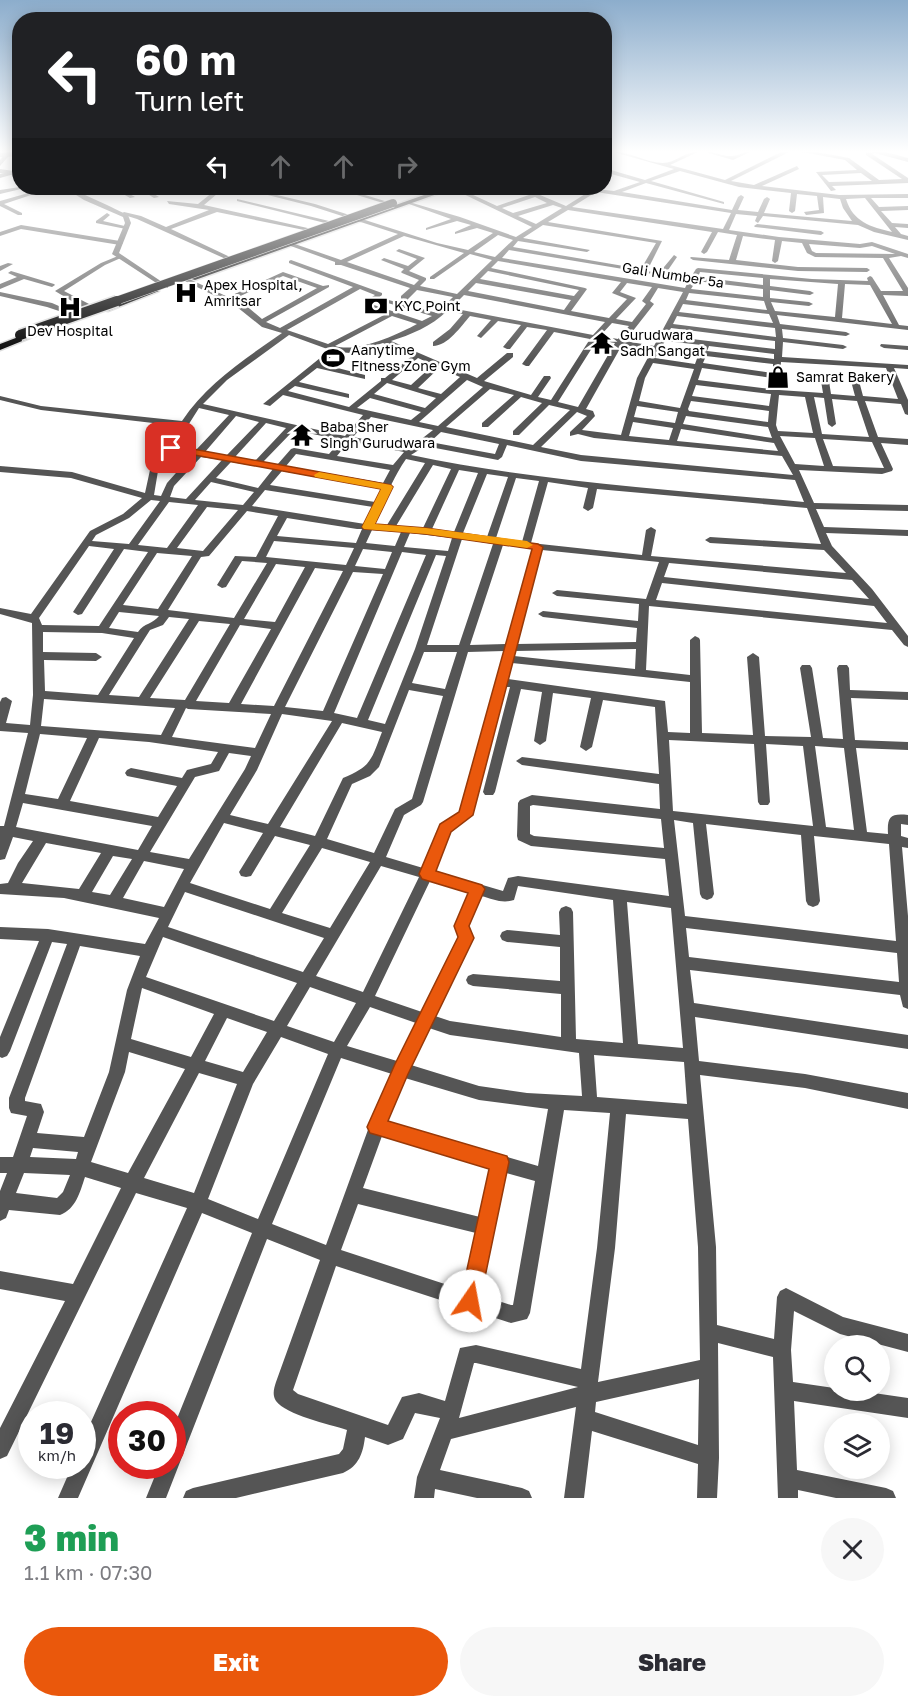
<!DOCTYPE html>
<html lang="en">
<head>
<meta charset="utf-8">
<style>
	body { margin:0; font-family:"Golos Text",sans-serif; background:#f7f7f7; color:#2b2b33; height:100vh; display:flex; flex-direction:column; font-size:22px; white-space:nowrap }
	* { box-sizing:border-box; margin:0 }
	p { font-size:20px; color:#7c7c81 }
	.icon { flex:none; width:33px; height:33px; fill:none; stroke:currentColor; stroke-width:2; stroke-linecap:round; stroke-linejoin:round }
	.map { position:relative; height:1498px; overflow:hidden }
	.drawer { display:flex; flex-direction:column; background:#fff; flex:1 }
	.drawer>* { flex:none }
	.banner { position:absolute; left:12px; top:12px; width:600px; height:183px; border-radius:24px; box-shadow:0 3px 15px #0003; background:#202124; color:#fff; overflow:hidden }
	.controls { position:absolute; left:824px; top:1335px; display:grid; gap:12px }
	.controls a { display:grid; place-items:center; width:66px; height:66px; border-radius:50%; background:#fff; box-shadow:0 3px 15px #0003; font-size:30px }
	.speed { position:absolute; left:18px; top:1401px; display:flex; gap:12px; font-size:30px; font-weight:700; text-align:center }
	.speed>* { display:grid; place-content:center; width:78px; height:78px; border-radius:50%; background:#fff; box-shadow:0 3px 15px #0003; line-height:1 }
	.speed small { font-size:15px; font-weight:400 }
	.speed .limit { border:9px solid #d22; background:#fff; color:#111 }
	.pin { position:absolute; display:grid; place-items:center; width:51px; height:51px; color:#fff; margin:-26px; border-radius:12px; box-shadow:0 3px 9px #0006 }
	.me { position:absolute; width:66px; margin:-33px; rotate:12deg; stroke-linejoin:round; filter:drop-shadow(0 0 4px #0008) }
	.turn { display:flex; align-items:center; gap:21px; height:126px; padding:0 24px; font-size:27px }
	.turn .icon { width:78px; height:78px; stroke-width:2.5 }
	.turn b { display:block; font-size:42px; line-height:51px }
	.lanes { display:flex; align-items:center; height:57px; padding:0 24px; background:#0003; justify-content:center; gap:30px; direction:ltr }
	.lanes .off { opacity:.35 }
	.round { display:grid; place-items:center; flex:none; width:63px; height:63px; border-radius:32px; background:#f7f7f7 }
	.head { display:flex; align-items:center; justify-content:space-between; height:102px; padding:0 24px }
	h1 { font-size:36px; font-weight:800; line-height:45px; color:#1e9e55 }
	.primary-button { display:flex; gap:12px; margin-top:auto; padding:12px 24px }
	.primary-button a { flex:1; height:69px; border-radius:36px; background:#ea580c; color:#fff; font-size:24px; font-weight:800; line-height:69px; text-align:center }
	.primary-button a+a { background:#f7f7f7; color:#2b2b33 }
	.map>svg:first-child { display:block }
</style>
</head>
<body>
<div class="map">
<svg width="908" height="1498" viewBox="0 0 908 1498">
	<rect width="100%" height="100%" fill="#fff"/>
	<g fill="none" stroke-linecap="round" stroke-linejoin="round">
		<g stroke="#dbdbdb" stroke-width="3">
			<g id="primary">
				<path d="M444,188h10l-259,92 -7,-2z"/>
				<path d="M152,289l7,2 -51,20 -8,-2z"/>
				<path d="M34,331l8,2 -42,17v-6z"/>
			</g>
		</g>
		<g fill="#555" fill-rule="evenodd">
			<path d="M610,151c19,0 37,12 53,12 12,0 23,-12 37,-12l-30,14 55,15 58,-29h8l-60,30 23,4 43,-19 2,3 -37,17 77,9 69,-1v4h-37l8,9 29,-1v4l-27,1 11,12 16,1v4l-13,-1 6,7 7,2v4l-34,-8 -16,-7 -95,-9 -5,7 -3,-2 2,-5 -21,-2 -7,16 50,7 81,7 12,-2 36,12v4l-7,-2 -12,2 19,30v8l-25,-1 16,30 9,1v4l-131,-15 3,9 66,8 4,2 -4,2 -64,-7 1,9 60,7 4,2 -4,2 -60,-7 -1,15 126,8v4l-14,-1 14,32v15l-3,-1 -4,-10 -36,-3 13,36 30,2v6l-27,-2 12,26 -1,2 -10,3 -83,-4 15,33 94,2v6l-92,-2 8,18 84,3v6l-82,-3 6,13 40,43 36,47v11l-4,-2 -12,-15 -243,-24 -3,64 44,5v-35l5,-4 4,2 1,2 2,93 51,2 -6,-78 6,-4 6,4 6,79 46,1 -11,-69 2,-3h8l2,3 11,70 20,1 -6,-71 2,-3h8l2,3 1,22 58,2v8l-57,-2 4,42 53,2v8l-52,-2 11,84 21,2c-1,-17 2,-21 20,-19v10l-7,-1v12l7,2v10l-6,-1 6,69v93l-5,-2 -3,-12 -210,-25 4,33 214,32v14l-213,-32 4,44 106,13 103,19v16l-103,-21 -105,-13 16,172 1,78 57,14 3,-42 3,-6 6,-3 57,29 65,17v18l-68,-18 -46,-23 -3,39 2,32 41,6v2h19l55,8v20l-114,-17 3,69 89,18 7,3 3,7h-60l-38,-8v8h-20l-5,-141 -55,-14 1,115 -2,40h-20l1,-34 -106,-33 -8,67h-20l12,-91 -125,32 -11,31 82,18 7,3 3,7h-55l-42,-9 -1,9h-20l3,-21 23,-59 -25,-5 -12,26 -15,6 -23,-8c-2,16 -6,29 -22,36l-107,25h-53l3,-7 7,-3 146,-34 4,-5 4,-19c-18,-6 -61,-15 -71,-29 -4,-6 -2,-13 0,-19l44,-122 -53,-21 -101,259h-20l13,-32h13v-35l80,-198 -50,-20 -124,285h-20l14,-32h10v-24l105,-234 -51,-15 -129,263 -7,3v-31l65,-127 -65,-12v-18l73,13 48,-96 -36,-11c-5,15 -9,32 -25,38l-51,-5 -3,8 -6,3v-30l7,-18h-7v-16h13l14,-41 -16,-3 -2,-5v-10l58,-154 -15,-2 -42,109 -3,5 -5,2 -2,-1v-20l39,-96 -39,-2v-12l48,2 97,15 14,-26 -95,-20 -64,-4v-10l8,-1 10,-20 15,-22 -20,-4 -8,22 -5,1v-34h4l24,-93 -28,-2v-29l2,-4 4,-1 6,4 -6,22 24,2 3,-30 -1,-72 -32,-9v-6l31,6 59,-83 33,-17 19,-16 -71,-20 -71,-6v-6l72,6 73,21 5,-23 18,-21 -2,-3 13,-20 -138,-16 -41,-10v-4l41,10 141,15c25,-38 63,-62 100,-88l-20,-6 -25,-20 -52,-26 -1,-1 3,-2 41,19 55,-25 40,14 6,-1v2l-63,35 14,6 73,-41 -64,-24v-2l2,-1 91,33v2l-11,9 51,17 10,-5 -51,-15 4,-2 52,14 16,-16 -36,-7 -10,10h-6v-4l9,-8 -69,-23h-6v-3l-47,-17v-2h4l49,17 57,-26 -87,-28 -59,-15v-2l63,15 122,39 31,7 25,-17 -16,-5 -22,6v-2l16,-7 -14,-4 -31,9v-2l25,-9 -42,-15v-2l51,15 56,20 16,-10 -81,-39h7l39,18 32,-11 -15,-7h7l14,5 20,-5 1,2 -16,5 26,11 24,-15 -4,-1v-2l28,3 26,-9 -36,-10v-4l41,12 29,-11zM680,171l59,16 52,6 -2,18 3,2 3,-2 2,-17 20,2 2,14 -15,2 2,3 18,-2 -1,-16 17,2 3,9 9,13 -88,-8 6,-14 -3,-2 -3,2 -6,13 -20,-2 6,-13 -3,-2 -3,2 -6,13 -110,-18 24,-9 78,21v-2l-73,-21zM596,192l135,21 -8,16 -151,-22zM535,197l12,6 -34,10 -11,-5zM865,198l27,34c-21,-5 -39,-10 -46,-33zM553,205l9,3 -26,16 -18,-8zM568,210l144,22 -11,20 3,2 3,-2 11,-20 19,3 -8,25 -38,-3 -1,1 3,2 105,11 69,1 3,-2 -3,-2 -69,-1 -62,-7 7,-24 32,4 -3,21 3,2 3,-2 4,-20 20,2 5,10 8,4 68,1 20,33h-22l-9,-14 -2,-1 -3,2 1,3 -56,-2 -114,-11 -2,1 -5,8 -25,-4 11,-16 -3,-2 -15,18 -12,-2 15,-30 -114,-19zM543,225l113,18 -15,26 -128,-22 5,-6 69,11 3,-2 -67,-12zM498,235l15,5 -18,17 -21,-5zM404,236l60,17 -34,24v2h4l36,-25 22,6 -35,34 -37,-8 6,-6v-2l-17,-7 16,-13 -26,-9 -3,2 21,8 -9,7 -24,-8 -3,2 23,9 -3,3 1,1 17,7 -5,5 -67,-23zM809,244l51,4 12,-2 23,8 -79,-1 -4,-2zM509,250l180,30 -4,8 -183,-30zM498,261l123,21 -9,11 15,6 -18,19 -38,-7 16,-22 -2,-1 -94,-20zM488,271l91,19 -5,6 -94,-17zM700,272l63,6v7l-65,-8zM283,276l34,12 -55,31 -19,-16 -9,-4zM770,279l68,5 -3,33 -60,-6 -4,-9 38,4 4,-2 -4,-2 -39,-4v-8l40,5 4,-2 -4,-2 -40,-5zM696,281l67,8v8l-72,-8zM476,283l95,17 -7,10 -96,-19zM627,283l25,4 -10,14 4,3 -14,18 -16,-3 20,-21 -16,-6zM845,284l25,1 22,39 -50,-6zM658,288l25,4 -29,54 -29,-5 29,-37 -4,-3zM360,289l15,6 -12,8v4l23,7 -58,30 -41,-14zM689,293l75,8 3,9 -81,-10zM464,295l141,27 -12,13 -142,-27zM683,304l86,10 4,9 -94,-11zM447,311l16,3 -13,15 -17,13v4c15,0 28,-20 37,-30l21,4 -14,16 4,2 17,-17 23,4 -18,22 4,2h3l17,-22 20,3 -25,34 4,2h3l25,-34 36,7 -39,61 -13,-3 13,-19 -1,-2h-6l-13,19 -47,-14 29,-24v-4h-6l-30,25 -86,-37c19,-6 41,-15 56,-30zM392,316l25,8c-20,11 -60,29 -82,22zM677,316l98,12 1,9 -103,-13zM612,323l17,3 -11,13 -18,-3zM671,328l104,13v8l-108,-13zM289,335l41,15 -67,54 7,2 13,-11 80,20 -18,21 -142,-32 24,-24zM597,340l18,3 -37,64 -20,-5zM665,341l37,4 -7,19 -40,-6zM383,343l29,13 -27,22h-4v3l-32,26 -61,-16 7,-5 54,12v-4l-50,-12 18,-14 48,11v-4l-43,-11 15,-12 14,1zM622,345l30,5 -15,28 -16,57 -39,-5 13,-14 -2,-5 -7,-2zM709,346l65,8v5l-67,-8zM706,356l67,8v9l-70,-10zM418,358l15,7 -22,20 -19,-5zM781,362l105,6 12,31 -35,-3 -4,-15 -4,-2 -4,2 4,15 -24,-2 -3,-19 -4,-2 -4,2 3,18 -44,-3zM653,363l41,6 -14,39 -41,-7 6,-23zM439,368l21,9 -19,17 -23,-6zM702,368l70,10 -1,11 -73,-9zM467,380l16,7 -45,39 -19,-4zM387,383l49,15 -11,10 -51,-14zM696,385l75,9 -2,12 -77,-10zM490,389l24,6 -32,28v4h6l33,-30 21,6 -29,28v4h6l30,-30 21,5 -37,35 -87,-18zM779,395l26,2 8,36 -35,-2 -2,-6zM814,397l10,1 4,26 4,3 4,-3 -4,-25 25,2 12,36 -47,-3zM370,398l51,14 -10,8 -54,-12zM691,401l78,10 -1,11 -79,-11 -1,-2zM637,406l41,6 -3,11 -41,-6zM199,408l30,7 -33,35 -20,-3 -1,-1zM577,412l10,4 -17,16v4l8,-2 16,4 188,18 11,19 -212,-20 -40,-8zM236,416l23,6 -33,34 -21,-4zM686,416l82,11 4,11 -89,-14zM371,417l62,13 -23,18 -57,-11zM633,422l40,6 -4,12 -40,-4zM266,423l20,5 -31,33 -20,-4zM681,429l93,14 4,8 -101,-10zM294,430l47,10 -12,14 -35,-6 -3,1 -14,16 -14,-3zM441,432l58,12 -4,10 -65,-12zM780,436l35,2 9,28 -29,-2zM823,439l49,3 12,26 -51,-2zM349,441l55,11 -11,13 -56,-9zM507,445l74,16 214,19 9,22c-131,-12 -264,-20 -393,-47l14,-9 73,14 4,-3zM175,452l17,3 -25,28 -6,13 -7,-1 4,-24zM296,454l94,16 -7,13 -97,-17zM201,457l21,3 -36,39 -16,-2 4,-11zM406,459l19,4 -38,62 -13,-1c10,-22 18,-45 32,-65zM231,462l42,7 -15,19 -42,-10zM433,465l18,4 -28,59 -27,-2zM459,470l19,3 -24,59 -22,-3zM282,471l99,18 -6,13 -105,-17zM487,474l21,3 -21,60 -24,-4zM516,478l23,3 -17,61 -26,-4zM211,482l43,10 -11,13 -48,-5zM548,482l40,6 -5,20 5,3 5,-3 4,-19 210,19 14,36 -111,-7 -5,3 5,3 114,7 22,23 -195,-17 5,-26 -5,-3 -5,3 -4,25 -111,-12zM265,490l108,17 -8,17 -113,-18zM151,500l9,1 -31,43 -37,-3 4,-6 33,-17zM169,502l29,3 -31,43 -29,-3zM207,507l31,3 -35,41 -26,-3zM247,511l31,5 -22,41 -21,-1 -18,29 5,3 4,-1 16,-26 25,2 -33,55 -66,-8 33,-53 8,-1zM287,518l70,11h5l-6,14 -79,-7zM372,530l29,2 -6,14 -29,-3zM410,533l42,5 -4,13 -44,-4zM462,539l31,5 -34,101h-32zM274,541l80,7 -8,17 -80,-8zM503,545l29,4 -26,95 -36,1zM89,546l25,3 -41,63 5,3 4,-1 42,-65 24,3 -49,74 -57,-1 -3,-7zM363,549l29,3 -7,17 -30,-3zM542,550l117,12 -13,37 -89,-9 -5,3 5,3 82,8 -1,17 -95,-10 -5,3 5,3 94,11 -1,14 -119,2zM402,552l24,3 -69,163 -23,-5zM157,553l35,3 -34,53 -35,-4zM436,555l10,1 -31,93 -30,75 -17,-4zM669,563l183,17 17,19 -205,-22zM276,564l29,3 -30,55 -31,-3zM315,568l28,3 -69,135 -33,-2zM353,572l30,2 -60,137 -38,-4zM662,583l212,23 13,17 -231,-23zM119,612l40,4c-6,8 -15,7 -21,16l-29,-4zM169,617l20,2 -50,78 -30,-2 41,-65 13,-5zM199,621l31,3 -45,76 -35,-2zM240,625l31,4 -42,74 -33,-2zM43,632l59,1 32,5 -36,57 -53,-4 -1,-31 52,1 6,-4 -6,-4 -53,-1zM636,649l-1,20 -121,-13 1,-5zM504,651l-45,161 -18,12 -18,44 -37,-11 18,-42 17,-10 2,-3 45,-150zM424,652h33l-12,37 -33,-6zM512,663l178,19v51l-22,-1 -3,-31 -157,-22zM506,687h4l-27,105 2,3h8l2,-3 26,-103 21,3 -8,49 6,4 6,-4 7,-48 38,5 -11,49 6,4 6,-4 11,-47 52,7 4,67 -137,-17 -6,4 6,4 137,19 1,25 -128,-14 -12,5 -2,3 -1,33 1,4 13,6 134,13 4,37 -151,-20 -10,2 -5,13 -68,-20 16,-40 18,-13 2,-3zM409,690l34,6 -31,103 -17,10 -21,44 -47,-14 25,-55 18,-8 9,-9zM44,699l131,9 -14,27 -120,-9zM186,708l2,1 83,5 -16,34 -83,-11zM282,714l50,7 -64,103 -38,-9 27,-45zM342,723l40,9c-11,28 -10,34 -39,46l-28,58 -35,-9zM40,734l47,4 -29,61 -33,-5zM99,738l50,4 69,10 -7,12 -24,6 -5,8 -51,-10 -4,2 -2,3 2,3 50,10 -19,31 -88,-16zM669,740l85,4 4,58 2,3h8l2,-3 -4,-58 37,2 10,80 -140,-15zM815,746l29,2 10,82 -28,-3zM229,753l22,3 -6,13 -56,90 -39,-7 45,-75 24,-6zM23,803l129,23 -14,24 -122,-23zM533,805l128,14 3,29 -130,-12 -4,-2v-28zM674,820l19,3 7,71 2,4 5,2 5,-2 2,-4 -8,-70 95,11 5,66 2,4 5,2 5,-2 2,-4 -6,-65 75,8 7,97 -211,-25zM224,823l39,10 -24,39 2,4 5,1 5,-1 24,-40 35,9 -40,64 -80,-26zM46,843l55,10 -22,36 -57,-6zM322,848l48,14 -40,66 -48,-15zM113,856l19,3 -22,36 -18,-3zM144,861l40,8 -20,38 -41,-9zM381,866l38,11 -56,115 -47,-16zM430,881l39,11 -14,34 4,12 -37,74 -47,-16zM518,886l95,14 10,143 -47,-4 -3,-127 -2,-4 -5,-2 -5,2 -2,4 1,23 -53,-5 -5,2 -2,4 2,4 5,2 53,5v34l-87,-7 -5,2 -2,4 2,4 5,2 88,8v43l-111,-16 -15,-5 38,-78 -4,-12 12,-30c12,3 21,8 33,4zM185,892l139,46 -21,34 -135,-45zM627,902l44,6 12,140 -45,-4zM686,928l211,25 2,29 -210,-25zM163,937l134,46 -23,38 -128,-44zM80,946l60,10 -13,34 -18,82 -25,65 -47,-4 7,-21 -3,-8 -16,-3v-3zM310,987l46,16 -22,39 -47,-16zM142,988l72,26 -23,43 -60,-18zM370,1007l46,16 -19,38 -50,-15zM227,1018l40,14 -24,40 -38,-11zM429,1028l21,7 129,18 3,43 -55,-3 -48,-7 -68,-21zM281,1037l47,17 -70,165 -50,-20 45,-115zM129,1052l56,17 -57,104 -37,-11 34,-90zM594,1055l90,7 3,42 -90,-7zM341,1058l51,16 -23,53 -43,118 -54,-21zM199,1073l38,11 -43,109 -50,-15zM405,1078l74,22 69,9 -10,57 -151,-44zM564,1110l46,3 -13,135 -16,121 -105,-24 -16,3 -2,7 -13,46 -26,-8 -17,4 -14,28 -90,-31 -5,-4 43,-124 175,57 16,-4 3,-6zM626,1114l62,5 10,128 2,113 -102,22 17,-134zM382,1136l109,32 -11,49 -117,-29zM33,1148l45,4 -2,7 -46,-2zM24,1173l46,2 -7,17 -6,6 -41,-5zM506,1173l29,8 -22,124h-2l-31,-10zM358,1204l118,29 -13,57 -122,-40zM474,1363h2l102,24 -119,31zM699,1379l-1,66 -103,-33 1,-10z"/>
			<path d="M702,151c10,0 22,6 30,5 7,0 12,-5 20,-5l-19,9z"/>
			<path d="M797,151h14l38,7 30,22 23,-1 -36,-24v-2l16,-2 26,7v4l-33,-9 -3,1 36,24v5l-76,3 4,4 -5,1 -15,-19 41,-2 -12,-10zM861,173l11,8 -43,1 -7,-7z"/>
			<path d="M20,152v4l-20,1v-4z"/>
			<path d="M12,171l2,3 -14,4v-4z"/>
			<path d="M20,187l5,1 -25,6v-4z"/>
			<path d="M27,188h6l7,4 -36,12 18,9v2h-4l-18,-9v-5l32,-9z"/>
			<path d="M67,188h9l-3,2z"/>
			<path d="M113,188h6l16,9 -5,1z"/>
			<path d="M138,188h6l15,9 -5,1z"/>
			<path d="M170,188h7l5,3 -5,1z"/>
			<path d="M218,188h6l-20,17 108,24 -3,2 -92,-19 -46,17 59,28v2l-2,1 -91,-41 -16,-5 3,-2 17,4 25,11 43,-17 -40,-6 -2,-3 31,3z"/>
			<path d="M334,188h8l46,14 -5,1z"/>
			<path d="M237,199l92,22 1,1 -5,1 -88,-22z"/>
			<path d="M107,213l3,2 -7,6 26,6 -3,2 -30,-6v-2z"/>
			<path d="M757,224l64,7 3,2 -3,2 -66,-8 -1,-1z"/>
			<path d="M21,225l99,16 3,2 -3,2 -99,-16 -21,7v-4z"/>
			<path d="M118,256l5,1 -18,8 -41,26 27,14v4h-6l-30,-18 46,-28z"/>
			<path d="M8,263l5,1 -13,7v-5z"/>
			<path d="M11,271l43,13 1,1 -3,2 -28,-8 -24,10v-5l17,-7 -9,-4z"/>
			<path d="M0,292l52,11 23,10 -4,2 -24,-8 -47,-11z"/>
			<path d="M881,344l27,2v4l-24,-2 -4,-2z"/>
		</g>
		<g fill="#555" fill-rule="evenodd">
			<path d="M7,151h6l-13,15v-6z"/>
			<path d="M0,169l20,3v4l-20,-3z"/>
			<path d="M65,188c6,-1 52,22 63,27l3,8 -12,30 49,33v2h-4l-52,-34 13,-31 -2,-6 -39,-17z"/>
		</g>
		<use href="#primary" fill="#000" fill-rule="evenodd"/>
		<g stroke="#dbdbdb" stroke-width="9" stroke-linecap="butt">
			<path id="primary-bridge-far1" d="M113,302l280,-99"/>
		</g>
		<g stroke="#dbdbdb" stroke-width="13" stroke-linecap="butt">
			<path id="primary-bridge" d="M20,335l97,-34"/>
		</g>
		<use href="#primary-bridge-far1" stroke="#000" stroke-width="8"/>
		<use href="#primary-bridge" stroke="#000" stroke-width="10"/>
	</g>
	<linearGradient id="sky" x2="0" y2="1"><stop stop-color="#8cadcc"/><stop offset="0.42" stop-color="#fff"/><stop offset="1" stop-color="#fff" stop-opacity="0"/></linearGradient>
	<rect width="908" height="361" fill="url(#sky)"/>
	<path fill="#ea580c" stroke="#983908" stroke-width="1.5" d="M171,445l220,40 2,2 -18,37 51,4 112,16 5,3 -70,268 -22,17 -15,39 46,14 3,4 -16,37 5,12 -66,136 -20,47 119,35 2,6 -29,139 -3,7 -7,3 -7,-3 -3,-7 29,-132 -112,-34 -7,-2 -3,-6 28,-63 63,-127 -4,-11 14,-33 -46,-14 -3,-5 21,-50 19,-12 73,-263 -106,-15 -62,-5 -2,-2 19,-38 -214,-39 -1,-2z"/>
	<path fill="#f59e0b" d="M319,472l72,13 2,2 -18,37 51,4 101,13 6,4 -6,3 -101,-14 -62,-5 -2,-2 19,-38 -66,-12 -1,-2z"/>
	<defs>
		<g id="hospital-bare" transform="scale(1.8)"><path d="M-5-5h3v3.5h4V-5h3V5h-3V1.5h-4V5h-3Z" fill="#000" stroke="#fff" stroke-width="2.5" paint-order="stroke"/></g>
		<g id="bank-bare" transform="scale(1.8)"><path d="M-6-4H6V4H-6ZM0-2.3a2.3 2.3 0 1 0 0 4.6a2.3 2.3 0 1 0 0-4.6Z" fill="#000" stroke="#fff" stroke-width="2.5" paint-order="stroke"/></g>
		<g id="temple-bare" transform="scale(1.8)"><path d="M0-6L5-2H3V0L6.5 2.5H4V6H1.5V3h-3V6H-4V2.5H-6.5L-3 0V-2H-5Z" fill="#000" stroke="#fff" stroke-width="2.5" paint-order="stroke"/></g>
		<g id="stadium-bare" transform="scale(1.8)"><path d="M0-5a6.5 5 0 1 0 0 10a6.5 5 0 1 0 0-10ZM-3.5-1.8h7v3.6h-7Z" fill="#000" stroke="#fff" stroke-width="2.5" paint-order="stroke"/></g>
		<g id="shop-bare" transform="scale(1.8)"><path d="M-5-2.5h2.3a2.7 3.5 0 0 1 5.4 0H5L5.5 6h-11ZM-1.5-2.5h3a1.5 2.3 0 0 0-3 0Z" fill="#000" stroke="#fff" stroke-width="2.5" paint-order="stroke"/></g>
	</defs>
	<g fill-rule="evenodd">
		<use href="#hospital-bare" x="186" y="293"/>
		<use href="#bank-bare" x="376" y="306"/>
		<use href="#hospital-bare" x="70" y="307"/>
		<use href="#temple-bare" x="602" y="343"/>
		<use href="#stadium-bare" x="333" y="358"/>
		<use href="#shop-bare" x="778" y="377"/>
		<use href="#temple-bare" x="302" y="435"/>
	</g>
	<g text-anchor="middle" stroke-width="5" stroke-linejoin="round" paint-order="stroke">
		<g font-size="14" fill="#000" stroke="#fff">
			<text transform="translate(673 275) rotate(9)" y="5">Gali Number 5a</text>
		</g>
		<g font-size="14" fill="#000" stroke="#fff" text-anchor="start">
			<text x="204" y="290">Apex Hospital,<tspan x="204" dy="16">Amritsar</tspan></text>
			<text x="394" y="311">KYC Point</text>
			<text x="70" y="336" text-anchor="middle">Dev Hospital</text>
			<text x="620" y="340">Gurudwara<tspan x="620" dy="16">Sadh Sangat</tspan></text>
			<text x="351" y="355">Aanytime<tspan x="351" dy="16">Fitness Zone Gym</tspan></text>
			<text x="796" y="382">Samrat Bakery</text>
			<text x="320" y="432">Baba Sher<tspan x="320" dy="16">Singh Gurudwara</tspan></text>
		</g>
	</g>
</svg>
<div class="controls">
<a><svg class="icon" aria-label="search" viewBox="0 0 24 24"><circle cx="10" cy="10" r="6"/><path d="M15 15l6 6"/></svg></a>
<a><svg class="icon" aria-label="layers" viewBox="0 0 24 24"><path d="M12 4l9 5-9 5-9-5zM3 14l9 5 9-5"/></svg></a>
</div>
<div class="speed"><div>19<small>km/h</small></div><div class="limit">30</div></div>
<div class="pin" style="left:171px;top:448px;background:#d93025"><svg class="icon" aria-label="arrive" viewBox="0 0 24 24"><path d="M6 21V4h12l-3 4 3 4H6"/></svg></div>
<svg class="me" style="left:470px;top:1301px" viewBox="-20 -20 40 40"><circle r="19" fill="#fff"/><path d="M0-13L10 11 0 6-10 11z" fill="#ea580c"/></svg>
<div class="banner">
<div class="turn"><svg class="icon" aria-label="left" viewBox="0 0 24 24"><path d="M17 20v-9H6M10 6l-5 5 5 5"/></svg><div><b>60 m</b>Turn left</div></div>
<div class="lanes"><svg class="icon" aria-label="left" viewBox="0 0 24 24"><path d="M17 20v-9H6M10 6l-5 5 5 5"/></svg><svg class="icon off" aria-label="ahead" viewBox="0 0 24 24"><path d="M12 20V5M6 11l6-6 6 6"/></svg><svg class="icon off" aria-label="ahead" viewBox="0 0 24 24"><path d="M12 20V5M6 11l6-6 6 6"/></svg><svg class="icon off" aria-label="right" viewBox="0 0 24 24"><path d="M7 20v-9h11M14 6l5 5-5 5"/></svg></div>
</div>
</div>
<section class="drawer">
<div class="head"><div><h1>3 min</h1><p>1.1 km · 07:30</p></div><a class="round"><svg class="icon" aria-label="close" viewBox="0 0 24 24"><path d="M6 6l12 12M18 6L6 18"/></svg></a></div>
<div class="primary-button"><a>Exit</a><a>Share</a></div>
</section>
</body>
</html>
